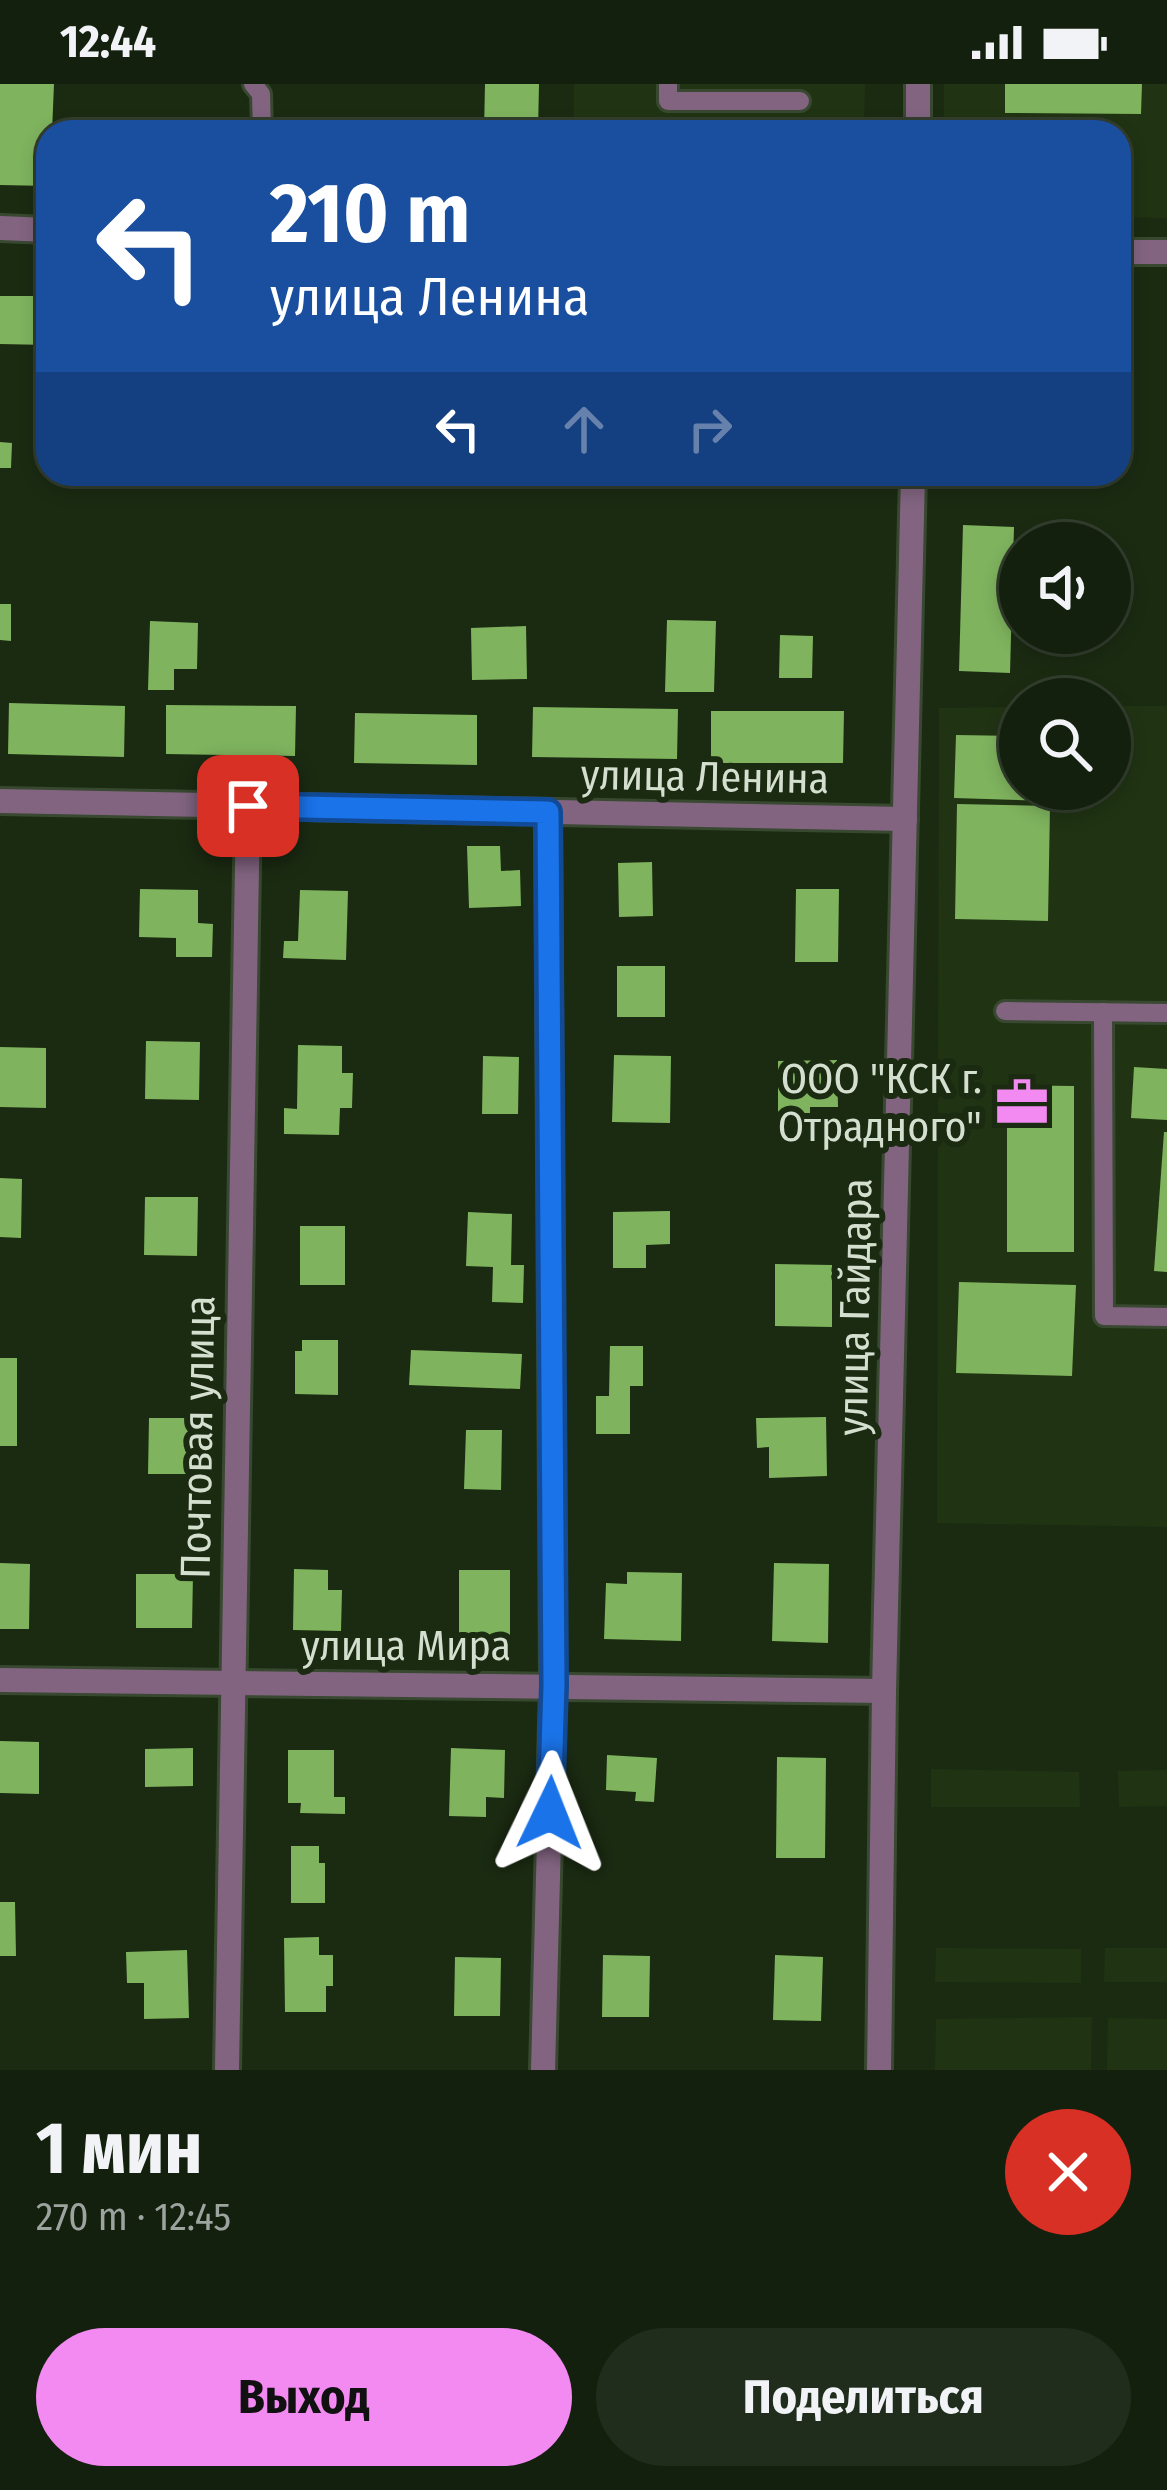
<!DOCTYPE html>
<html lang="ru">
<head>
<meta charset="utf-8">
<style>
	body { margin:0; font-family:"Fira Sans Condensed",sans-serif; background:#212d1c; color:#f1f3f6; height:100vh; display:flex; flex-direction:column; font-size:45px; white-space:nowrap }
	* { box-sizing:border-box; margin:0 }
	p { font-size:39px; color:#9da39e }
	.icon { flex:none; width:66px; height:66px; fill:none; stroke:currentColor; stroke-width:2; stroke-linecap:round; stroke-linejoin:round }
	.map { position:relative; height:1986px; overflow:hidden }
	.details { display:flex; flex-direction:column; background:#14200e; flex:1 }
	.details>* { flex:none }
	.hud { position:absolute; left:36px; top:36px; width:1095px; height:366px; border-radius:36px; box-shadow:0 6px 18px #0003,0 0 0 3px #333e2e; background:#1a4fa0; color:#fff; overflow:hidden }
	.fabs { position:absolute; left:999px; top:438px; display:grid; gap:24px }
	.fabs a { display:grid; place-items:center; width:132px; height:132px; border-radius:50%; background:#14200e; box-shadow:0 6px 18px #0003,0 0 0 3px #333e2e; font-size:60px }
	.pin { position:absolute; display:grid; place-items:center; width:102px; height:102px; color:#fff; margin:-51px; border-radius:24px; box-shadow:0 6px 18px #0006 }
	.me { position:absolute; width:132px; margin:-66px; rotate:2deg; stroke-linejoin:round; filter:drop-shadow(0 0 9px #0008) }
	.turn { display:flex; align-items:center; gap:42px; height:252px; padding:0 36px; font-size:54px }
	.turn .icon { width:156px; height:156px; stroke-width:2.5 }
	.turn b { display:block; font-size:84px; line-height:102px }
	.lanes { display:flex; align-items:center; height:114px; padding:0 36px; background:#0003; justify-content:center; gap:60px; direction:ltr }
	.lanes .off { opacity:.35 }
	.round { display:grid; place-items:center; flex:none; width:126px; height:126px; border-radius:63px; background:#212d1c }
	.head { display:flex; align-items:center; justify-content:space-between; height:204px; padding:0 36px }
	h1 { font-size:72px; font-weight:700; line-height:90px }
	.action { display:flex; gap:24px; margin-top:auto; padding:24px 36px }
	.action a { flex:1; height:138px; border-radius:72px; background:#f38af1; color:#111; font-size:48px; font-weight:700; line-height:138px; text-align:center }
	.action a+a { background:#212d1c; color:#f1f3f6 }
	.status { display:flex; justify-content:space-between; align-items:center; height:84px; padding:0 60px; background:#14200e; direction:ltr }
	.status svg { height:33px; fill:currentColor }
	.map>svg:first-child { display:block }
</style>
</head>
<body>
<div class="status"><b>12:44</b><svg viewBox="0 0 49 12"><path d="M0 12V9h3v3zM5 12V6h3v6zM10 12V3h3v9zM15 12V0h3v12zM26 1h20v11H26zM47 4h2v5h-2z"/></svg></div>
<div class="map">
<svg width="1167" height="1986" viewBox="0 0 1167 1986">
	<rect width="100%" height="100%" fill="#1b2b12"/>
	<g fill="#203313">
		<path d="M574,0h291l-1,48h-290z"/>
		<path d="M944,0h223v134l-48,-1v-85h-175z"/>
		<path d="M1110,622h57v821l-230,-4 2,-815 81,-1v82h90z"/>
		<path d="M931,1685l148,3 1,35h-149z"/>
		<path d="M1167,1686v36l-48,1 -1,-36z"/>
		<path d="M936,1864l145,1v34l-146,-1z"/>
		<path d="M1105,1864h62v34h-63z"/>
		<path d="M1092,1933l-1,53h-156l1,-51z"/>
		<path d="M1108,1934l59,1v51h-60z"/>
	</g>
	<g fill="#7fb35e">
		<path d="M0,0h54l-2,48h-4v54l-48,-1z"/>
		<path d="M485,0h54l-1,48h-54z"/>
		<path d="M1005,0h137l-1,30 -136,-1z"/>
		<path d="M0,212h48v49l-48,-1z"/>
		<path d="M0,358l12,1 -1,25h-11z"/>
		<path d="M963,441l51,2 -4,146 -51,-2z"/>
		<path d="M0,520h11v37l-11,-1z"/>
		<path d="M667,536l49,1 -2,71h-49z"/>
		<path d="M150,537l48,2 -1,46h-23v21h-26z"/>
		<path d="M526,542l1,53 -55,1 -1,-52z"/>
		<path d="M780,551l33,1 -1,42h-33z"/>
		<path d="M9,619l116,3 -1,51 -116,-3z"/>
		<path d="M166,621l130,1 -1,50 -129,-2z"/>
		<path d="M533,623l145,2 -1,50 -145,-2z"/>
		<path d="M711,627h133l-1,52h-132z"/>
		<path d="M355,629l122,2v50l-123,-2z"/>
		<path d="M956,651l64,1v53h30l-1,12 -95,-3z"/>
		<path d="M957,720l93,2 -2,115 -93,-2z"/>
		<path d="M467,762h33l1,25 19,-1 1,36 -52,2z"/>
		<path d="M652,778l1,54 -34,1 -1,-54z"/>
		<path d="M140,805l58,1v33l15,1 -1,33h-36v-19l-37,-1z"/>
		<path d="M796,805h43l-1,73h-43z"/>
		<path d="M300,806l48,1 -2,69 -63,-2 1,-17h14z"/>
		<rect x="617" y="882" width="48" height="51"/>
		<path d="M146,957l54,1 -1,58 -54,-1z"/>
		<path d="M298,961l44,1v27h11l-1,35h-12l-1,27 -55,-1v-26l13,1z"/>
		<path d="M0,963l46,1v60l-46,-1z"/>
		<path d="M614,971l57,1 -1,67 -58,-1z"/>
		<path d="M483,972l36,1 -1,57h-36z"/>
		<path d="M837,976l1,47h-28v13l-32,1v-60z"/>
		<path d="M1134,983l33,2v51l-36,-2z"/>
		<path d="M1007,1001l67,1v166h-67z"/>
		<path d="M1164,1048h3v140l-13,-1z"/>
		<path d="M0,1094l22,1 -1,59 -21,-1z"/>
		<path d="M145,1113h53l-1,59 -53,-1z"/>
		<path d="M670,1127v33l-24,1v23h-33v-56z"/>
		<path d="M468,1128l44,2 -1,51h13l-1,38 -31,-1 1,-35 -27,-1z"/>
		<rect x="300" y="1142" width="45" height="59"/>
		<path d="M775,1180l57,1v62l-57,-1z"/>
		<path d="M959,1198l117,3 -4,91 -116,-3z"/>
		<path d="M302,1256h36v55l-43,-1v-43h7z"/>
		<path d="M610,1262h33v40h-13v48h-34v-38h13z"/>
		<path d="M411,1266l111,4 -2,35 -111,-4z"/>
		<rect x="0" y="1274" width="17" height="88"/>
		<path d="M826,1333l1,59 -58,2v-31l-12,1 -1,-30z"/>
		<path d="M149,1334h47v56h-48z"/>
		<path d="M466,1346h36l-1,60 -37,-1z"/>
		<path d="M0,1479l30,1 -1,65h-29z"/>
		<path d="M774,1479l55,1 -1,79 -56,-2z"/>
		<path d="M294,1485l34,1v20h14l-1,41 -48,-1z"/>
		<rect x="459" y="1486" width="51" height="77"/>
		<path d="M627,1488l55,1 -1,68 -77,-2 2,-56 21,1z"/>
		<path d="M136,1490h57l-1,54h-56z"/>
		<path d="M0,1657l39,1v52l-39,-1z"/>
		<path d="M193,1664v38l-48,1v-38z"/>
		<path d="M451,1664l54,2 -1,48 -18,-1v20l-37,-1z"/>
		<path d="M288,1666h46v47h11v17l-45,-1 1,-10h-13z"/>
		<path d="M607,1671l50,3 -3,44 -19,-1 1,-9 -30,-2z"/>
		<path d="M777,1673l49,1 -1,100h-49z"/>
		<path d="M291,1762h28v17h6v40h-34z"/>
		<path d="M0,1818h15l1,54h-16z"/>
		<path d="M319,1853v18h14v31h-7v26h-41l-1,-74z"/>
		<path d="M187,1866l2,68 -45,1v-36h-17l-1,-31z"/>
		<path d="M603,1871l47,1 -1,61h-47z"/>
		<path d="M775,1871l48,2 -2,64 -48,-1z"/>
		<path d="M455,1873l46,1 -1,58h-46z"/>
	</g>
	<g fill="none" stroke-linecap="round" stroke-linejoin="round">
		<g stroke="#394830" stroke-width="24">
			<g id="lane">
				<path d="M253,0l8,10 1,38"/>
				<path d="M668,0v17h132"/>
				<path d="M1005,927l162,2"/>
				<path d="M1103,928l1,304 63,1"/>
			</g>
		</g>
		<g stroke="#394830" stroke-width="30">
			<g id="street">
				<path d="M918,48v-48"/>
				<path d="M0,144l48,2"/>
				<path d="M1119,168h48"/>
				<path d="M0,717l905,18"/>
				<path d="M0,1596l884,11"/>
				<path d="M227,1986l21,-1264"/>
				<path d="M543,1986l10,-385 -5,-873"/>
				<path d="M879,1986l5,-379 29,-1217"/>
			</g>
		</g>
		<use href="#lane" stroke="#826481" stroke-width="18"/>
		<use href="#street" stroke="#826481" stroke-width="24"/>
	</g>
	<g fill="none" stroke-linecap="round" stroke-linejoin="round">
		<g stroke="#114b97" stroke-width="30">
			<path id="route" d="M248,722l300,6 6,873 -4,128"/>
		</g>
		<use href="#route" stroke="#1a73e8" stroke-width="21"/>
	</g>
	<defs>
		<g id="office-bare" transform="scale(4.14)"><path d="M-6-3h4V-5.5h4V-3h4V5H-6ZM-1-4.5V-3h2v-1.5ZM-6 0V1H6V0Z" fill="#f38af1" stroke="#1b2b12" stroke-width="2.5" paint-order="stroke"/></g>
	</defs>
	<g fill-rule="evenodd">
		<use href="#office-bare" x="1022" y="1018"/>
	</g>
	<g text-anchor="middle" stroke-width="12" stroke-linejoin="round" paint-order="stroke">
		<g font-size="42" fill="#d5dfcf" stroke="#1b2b12">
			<text transform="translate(705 692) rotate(1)" y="15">улица Ленина</text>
			<text transform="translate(854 1223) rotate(-89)" y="15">улица Гайдара</text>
			<text transform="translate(197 1353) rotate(-89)" y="15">Почтовая улица</text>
			<text x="406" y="1576">улица Мира</text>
		</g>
		<g font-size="42" fill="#d5dfcf" stroke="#1b2b12" text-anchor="end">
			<text x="982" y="1009">ООО "КСК г.<tspan x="982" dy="48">Отрадного"</tspan></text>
		</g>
	</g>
</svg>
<div class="fabs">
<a><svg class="icon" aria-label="sound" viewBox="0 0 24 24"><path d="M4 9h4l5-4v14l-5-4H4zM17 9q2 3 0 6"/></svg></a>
<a><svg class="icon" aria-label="search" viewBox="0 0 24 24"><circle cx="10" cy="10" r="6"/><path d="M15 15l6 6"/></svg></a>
</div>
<div class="pin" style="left:248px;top:722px;background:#d93025"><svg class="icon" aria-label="arrive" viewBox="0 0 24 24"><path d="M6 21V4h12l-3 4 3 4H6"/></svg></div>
<svg class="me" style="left:550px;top:1729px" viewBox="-20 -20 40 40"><path d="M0-17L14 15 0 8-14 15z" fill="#1a73e8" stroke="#fff" stroke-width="4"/></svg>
<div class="hud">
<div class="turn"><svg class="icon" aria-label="left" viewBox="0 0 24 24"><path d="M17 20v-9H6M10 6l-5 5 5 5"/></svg><div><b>210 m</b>улица Ленина</div></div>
<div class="lanes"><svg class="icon" aria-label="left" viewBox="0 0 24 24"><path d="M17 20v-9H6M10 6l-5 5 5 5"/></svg><svg class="icon off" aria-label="ahead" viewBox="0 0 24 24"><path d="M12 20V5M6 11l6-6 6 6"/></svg><svg class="icon off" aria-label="right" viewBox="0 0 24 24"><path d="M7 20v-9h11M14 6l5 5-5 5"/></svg></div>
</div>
</div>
<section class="details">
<div class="head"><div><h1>1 мин</h1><p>270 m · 12:45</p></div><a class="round" style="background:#d93025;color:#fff"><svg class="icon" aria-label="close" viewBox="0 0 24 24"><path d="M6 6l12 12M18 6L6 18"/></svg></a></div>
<div class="action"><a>Выход</a><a>Поделиться</a></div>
</section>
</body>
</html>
